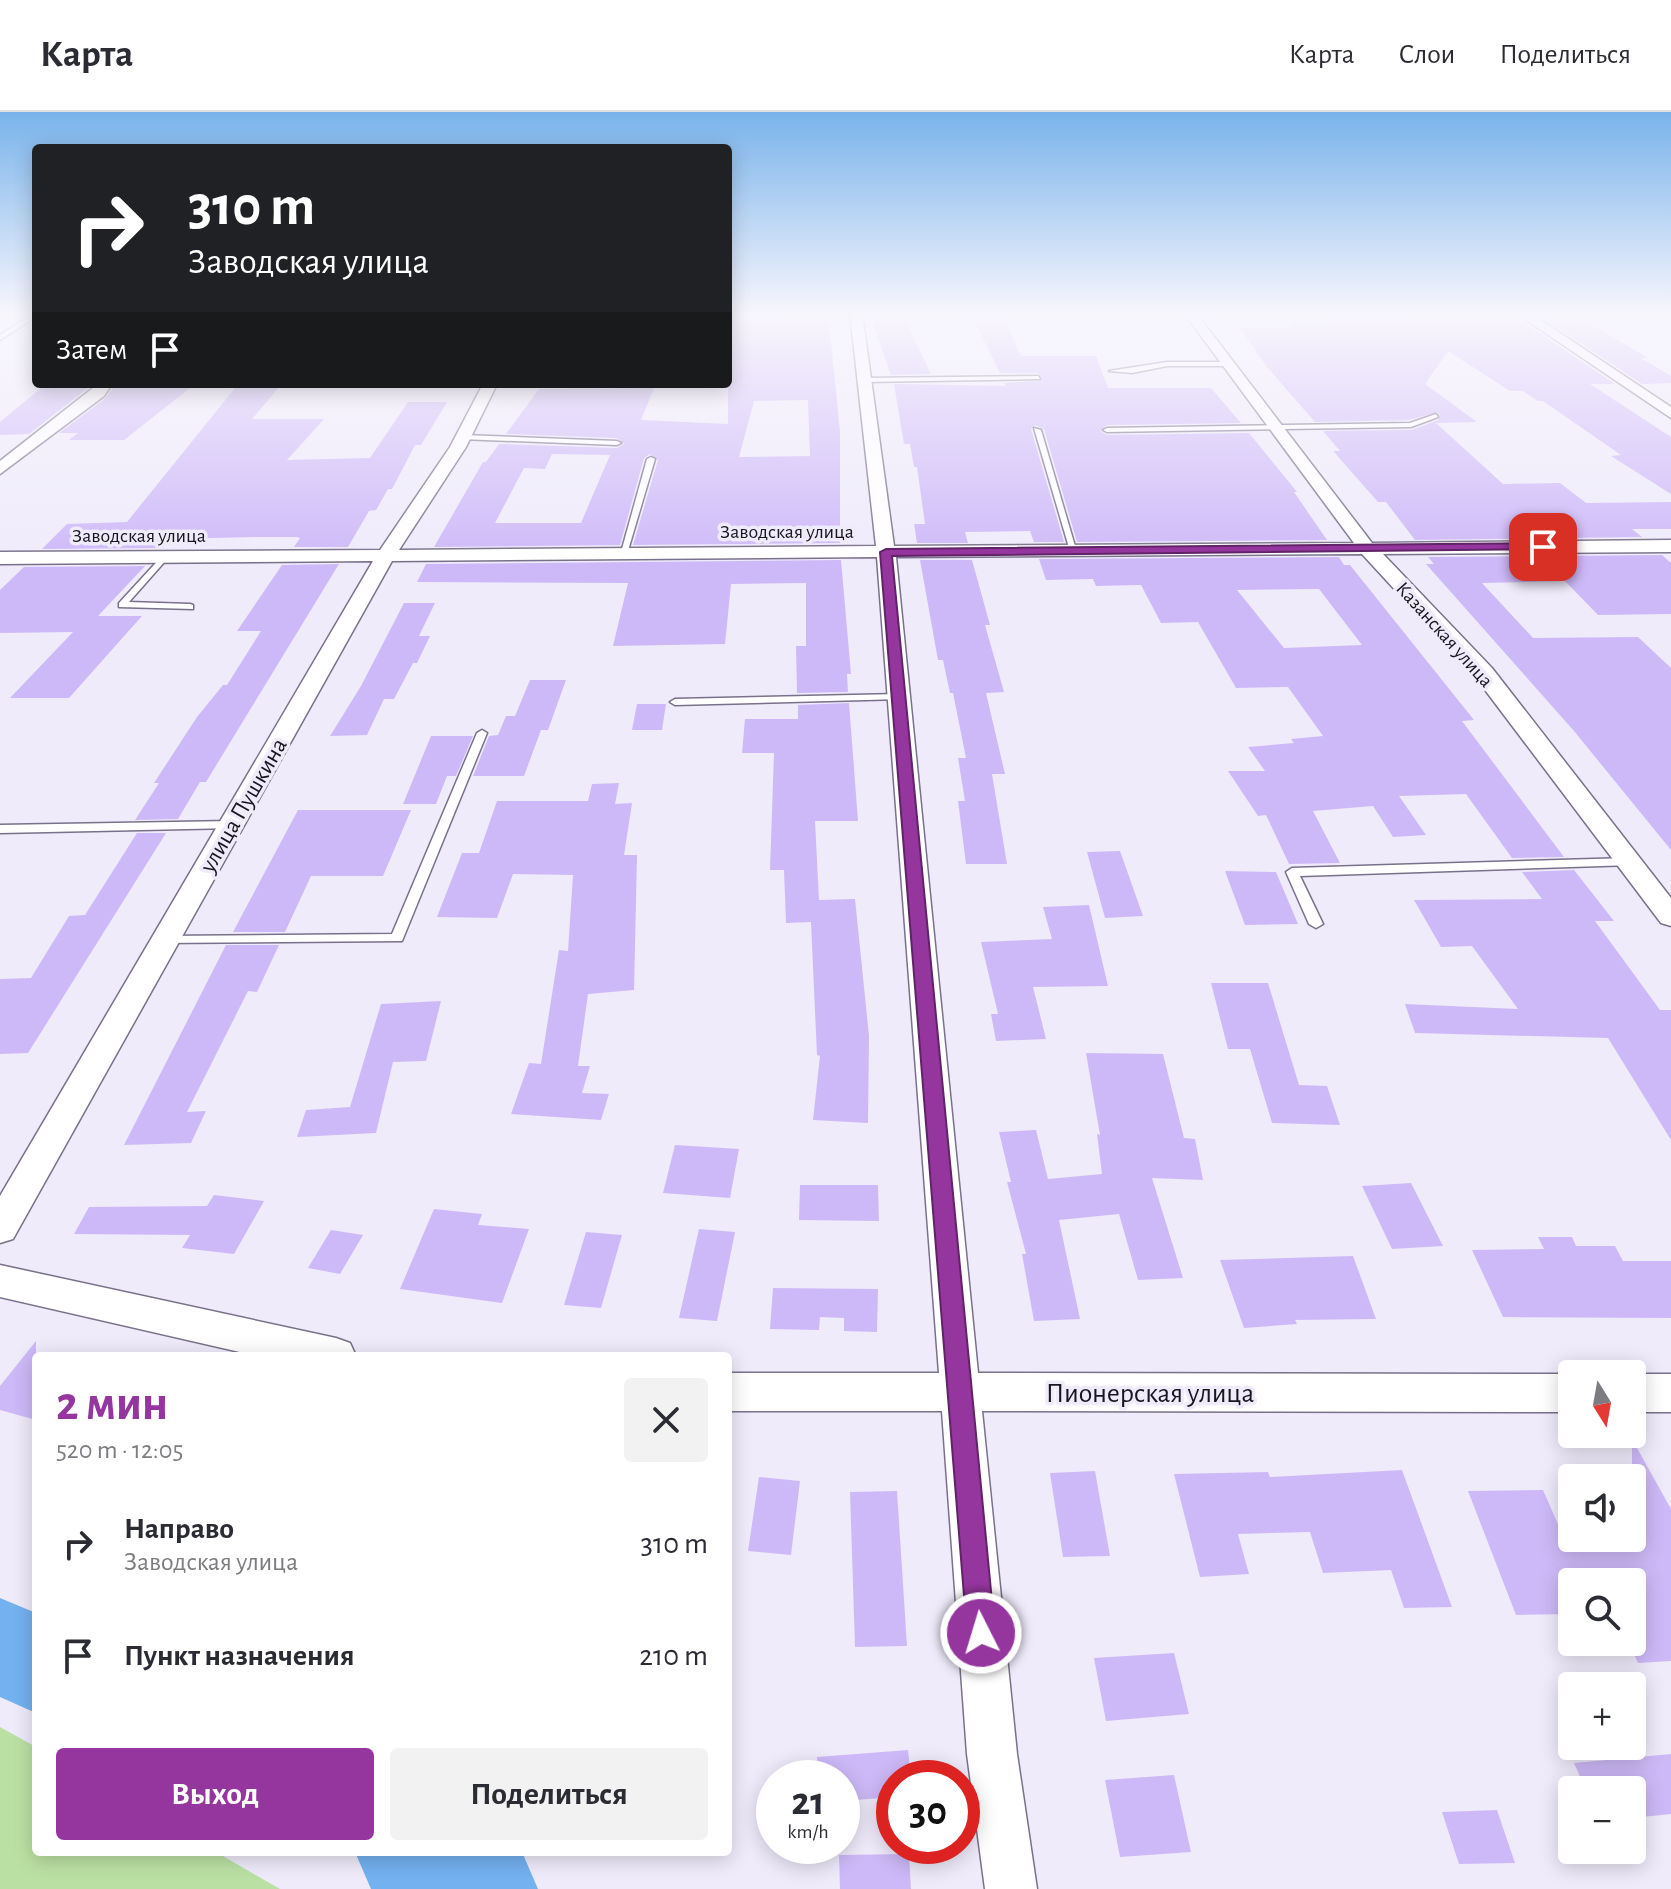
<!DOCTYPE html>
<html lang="ru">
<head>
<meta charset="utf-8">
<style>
	body { margin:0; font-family:"Alegreya Sans",sans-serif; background:#f2f2f3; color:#2b2b33; height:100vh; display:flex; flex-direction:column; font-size:30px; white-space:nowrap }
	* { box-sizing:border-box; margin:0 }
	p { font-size:26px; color:#7c7c81 }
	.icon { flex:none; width:44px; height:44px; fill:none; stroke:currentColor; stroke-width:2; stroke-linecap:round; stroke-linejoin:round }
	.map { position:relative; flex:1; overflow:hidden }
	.sheet { position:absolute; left:32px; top:1240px; width:700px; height:504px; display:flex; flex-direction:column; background:#fff; border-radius:8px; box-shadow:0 4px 20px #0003 }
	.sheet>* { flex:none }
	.top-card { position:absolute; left:32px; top:32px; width:700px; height:244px; border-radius:8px; box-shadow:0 4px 20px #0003; background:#202124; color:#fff; overflow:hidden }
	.needle { width:52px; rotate:169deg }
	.buttons { position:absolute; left:1558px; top:1248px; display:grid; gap:16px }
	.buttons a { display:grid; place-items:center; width:88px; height:88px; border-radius:8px; background:#fff; box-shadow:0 4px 20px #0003; font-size:40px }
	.speed { position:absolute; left:756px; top:1648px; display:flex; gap:16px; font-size:40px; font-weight:700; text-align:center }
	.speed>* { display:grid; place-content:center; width:104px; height:104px; border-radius:50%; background:#fff; box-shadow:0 4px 20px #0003; line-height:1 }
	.speed small { font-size:20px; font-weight:400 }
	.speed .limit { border:12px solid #d22; background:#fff; color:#111 }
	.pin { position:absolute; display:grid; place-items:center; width:68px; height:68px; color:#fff; margin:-34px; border-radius:16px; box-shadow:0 4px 12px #0006 }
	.me { position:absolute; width:88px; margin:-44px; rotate:355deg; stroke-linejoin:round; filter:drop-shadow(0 0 6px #0008) }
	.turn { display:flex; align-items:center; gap:28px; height:168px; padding:0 24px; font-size:36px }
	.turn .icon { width:104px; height:104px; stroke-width:2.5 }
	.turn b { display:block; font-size:56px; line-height:68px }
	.then { display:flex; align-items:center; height:76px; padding:0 24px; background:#0003; gap:16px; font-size:30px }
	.round { display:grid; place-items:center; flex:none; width:84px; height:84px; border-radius:8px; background:#f2f2f3 }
	.headline { display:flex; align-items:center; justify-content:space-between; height:136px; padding:0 24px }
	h1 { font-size:48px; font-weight:600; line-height:60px; color:#95369e }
	.button { display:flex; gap:16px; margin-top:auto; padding:16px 24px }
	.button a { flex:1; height:92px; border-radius:8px; background:#95369e; color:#fff; font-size:32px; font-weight:600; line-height:92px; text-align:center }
	.button a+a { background:#f2f2f3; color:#2b2b33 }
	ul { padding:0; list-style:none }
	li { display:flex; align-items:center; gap:24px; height:112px; padding:0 24px }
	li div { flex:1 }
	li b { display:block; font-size:30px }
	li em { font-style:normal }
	header { display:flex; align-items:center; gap:48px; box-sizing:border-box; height:112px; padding:0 40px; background:#fff; border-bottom:2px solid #e1e1e2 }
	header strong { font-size:38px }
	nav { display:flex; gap:44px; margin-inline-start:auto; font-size:28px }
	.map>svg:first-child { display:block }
</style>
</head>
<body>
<header>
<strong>Карта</strong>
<nav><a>Карта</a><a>Слои</a><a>Поделиться</a></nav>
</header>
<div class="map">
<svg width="1671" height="1777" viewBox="0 0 1671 1777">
	<rect width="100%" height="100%" fill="#efebfb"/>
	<path fill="#bbe0a4" d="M0,1615l36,20v105h180l64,37h-280z"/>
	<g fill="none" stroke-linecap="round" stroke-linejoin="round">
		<g fill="#73b1f0" fill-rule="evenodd">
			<path d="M0,1486l36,15v100l-36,-16z"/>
			<path d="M355,1740h167l16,37h-167z"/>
		</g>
	</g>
	<g fill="#ceb9f8" fill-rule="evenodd">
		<path d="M732,201h43v10l54,-1 11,110v111l-207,2 25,-85 -8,-6 -6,4 -24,87 -186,2 49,-85h3l13,-18 118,4 7,-4 -7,-6 -111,-4 33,-45 115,-1 -13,32 87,4v-86zM808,288l2,56 -71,1 15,-56zM552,342l58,1 -29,68h-86l29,-55 21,1z"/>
		<path d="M1002,201l19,43h75l12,32h103l30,35 -134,2 -7,6 7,4 142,-2 48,59h-3l33,48 -250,2 -33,-113 -9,-4 -4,4 33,113h-30l-4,-11 -65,1 3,11h-51l-3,-19h11l-8,-57h-3l-4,-23h-6l-10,-60 112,2 -2,-3 38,-2 -4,-8h-38l-29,-59z"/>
		<path d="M1323,201h69l11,10h122l90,61h-25l81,53v57l-60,-38 10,-1 -78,-54h-5l-15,-10h-13l-62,-40 -23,33 52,38 -41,1 67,61 57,-1 26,20 85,-1v27h-39l10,8 -227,3 -29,-38h-8l-45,-51h7l-17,-20 88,-1 28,-10 -1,-8 -29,8 -94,2 -48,-55 -27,-39 53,1 -4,-4 46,-1z"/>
		<path d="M905,208l26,54 -40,1 -19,-54z"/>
		<path d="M1581,210l13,4 54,32h-7l30,18v7l-29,1 -92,-61z"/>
		<path d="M46,272h47l-64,50 -29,1v-13z"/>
		<path d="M115,272h80l-71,56h-55l9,-7h-19l47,-35z"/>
		<path d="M279,275l-27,32h72l-37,41 83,-2 38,-56h39l-26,43h-6l-23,44h-4l-12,21 -7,1 -21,36h-54l6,-9 -3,-1h-40l-88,2 -8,9 -119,1 25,-25 60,-2 108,-134z"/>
		<path d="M1662,443l9,8v51l-73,1 -33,-34 -83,2 51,55 105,-1 33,31v182l-97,-119 -148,-167h8l-6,-7z"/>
		<path d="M1339,445l5,8h6l124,155 -12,1 102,136 -52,1 -46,-64 -67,2 27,39 -33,2 -20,-31 -60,5 27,52 -51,1 -23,-49 -8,1 -30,-45h37l-17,-24 46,-4 -3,-4 32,-3 -35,-49 -52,1 -38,-66 -37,1 -20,-38 -45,1 -3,-7 -47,1 -7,-21zM1319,477l43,56 -78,3 -47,-58z"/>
		<path d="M841,448l10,114h-4l1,18 -51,1 -1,-47h10v-63l-75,1 -6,60 -112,2 15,-63 -211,-1 9,-18z"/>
		<path d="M920,448h52l18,65h-5l19,67 -18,1 19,81h-13l15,90h-41l-8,-63h7l-7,-43h8l-13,-65h-3l-7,-33h-5z"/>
		<path d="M339,452l-133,218h-6l-22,37 -43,1 24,-37h-5l43,-66 26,-32h4l34,-54h-24l45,-66z"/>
		<path d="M145,454l-47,50h44l-73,82h-59l63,-66 -73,1v-43l24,-23z"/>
		<path d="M404,491h31l-16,33h11l-13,27h-4l-19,36h-10l-17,36 -37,1 31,-50z"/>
		<path d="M530,568h36l-18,50h-7l-17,46h-51l16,-40 9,-1 8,-19h9z"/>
		<path d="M849,591l9,118h-43l4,79 36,-1 14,137 -1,87 -55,-3 7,-64 -3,-1 -6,-133 -25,1 -2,-53h-14l4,-117h-32l3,-34h53v-14z"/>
		<path d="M637,592h29l-4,26h-30z"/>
		<path d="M431,624h42l-17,40h-9l-11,28h-33z"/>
		<path d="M619,671l-4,21 17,-1 -8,52h13l-3,135 -46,4 -10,72h12l-8,27 27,1 -8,26 -90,-6 18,-51 12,1 18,-114 9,1 5,-76 -60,-1 -16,44 -60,-1 25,-64h17l18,-52h91l4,-17z"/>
		<path d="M298,698h113l-28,66h-72l-26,56h-52z"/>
		<path d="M137,721h29l-138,220 -28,1v-75l31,-1 38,-62 16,-1z"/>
		<path d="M1120,739l23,65 -38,2 -18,-66z"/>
		<path d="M1574,758l40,51h-19l65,89h11v130l-63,-102 -193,-5 -10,-29 113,5 -46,-63 -31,1 -27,-47 128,-1 -20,-27z"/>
		<path d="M1225,759l51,1 22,52 -53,1z"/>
		<path d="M1089,793l19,81 -75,1 13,52 -50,2 -5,-27h7l-17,-72 71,-3 -9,-32z"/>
		<path d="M226,833h53l-22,47 -9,-1 -61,121 19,-1 -15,32 -67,2z"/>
		<path d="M1211,871h57l31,102 28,1 13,39 -68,-2 -22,-74h-22z"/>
		<path d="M441,889l-15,60 -33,1 -17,71 -79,4 9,-27 44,-3 31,-103z"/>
		<path d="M1086,941l77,1 21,84 11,1 8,41 -51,-2 31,100 -45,2 -19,-66 -60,6 21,99 -46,2 -12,-67h4l-19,-72h4l-12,-50 37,-2 12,49 54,-5 -5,-40 3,1z"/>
		<path d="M675,1033l64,4 -9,49 -67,-5z"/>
		<path d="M1411,1071l32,63 -51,3 -30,-63z"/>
		<path d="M800,1073h78l1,36 -80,-1z"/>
		<path d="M214,1083l50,6 -30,53 -52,-6 8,-13 -116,-1 15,-27 118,-1z"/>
		<path d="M434,1097l48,5 -4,11 51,4 -27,74 -102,-14z"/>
		<path d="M699,1117l36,3 -18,89 -38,-3z"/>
		<path d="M331,1118l32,5 -23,39 -32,-6z"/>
		<path d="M586,1120l36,3 -21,73 -37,-3z"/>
		<path d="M1538,1125h34l4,9h39l8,15h48v57l-168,-1 -31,-67 72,-1z"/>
		<path d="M1353,1144l23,63 -81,1 2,4 -53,4 -24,-68z"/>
		<path d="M773,1176l105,1 -1,43 -33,-1v-13l-24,-1 -1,13 -49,-1z"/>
		<path d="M36,1229v79l-36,-10v-24z"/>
		<path d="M1632,1327l39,70v152l-33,2 -6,-13v-68h-60v32l-56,1 -48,-124 75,-1 21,48h68z"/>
		<path d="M1402,1358l50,137 -48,1 -13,-38 -68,3 -13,-41 -72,2 11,40 -49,3 -26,-103 94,-2 2,5z"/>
		<path d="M1095,1359l15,85 -47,1 -13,-84z"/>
		<path d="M759,1365l41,4 -9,74 -43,-4z"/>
		<path d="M897,1379l10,155 -52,1 -5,-155z"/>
		<path d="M1174,1541l15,61 -83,7 -12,-63z"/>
		<path d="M908,1638l3,28h-17v19l-52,4v-23h-24l-1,-21z"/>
		<path d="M1671,1642v60l-39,4v-28h-46l-12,-27z"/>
		<path d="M1174,1663l17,77 -71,5 -15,-77z"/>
		<path d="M1497,1698l18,53 -56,1 -17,-52z"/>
		<path d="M909,1742l2,35h-71l-1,-34z"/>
	</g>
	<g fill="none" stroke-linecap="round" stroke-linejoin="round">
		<g stroke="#797189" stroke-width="3">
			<g id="lane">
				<path d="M34,201h2v4l-36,23v-5z"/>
				<path d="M1167,250h61l3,2 -3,2h-61l-35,7 -23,-2z"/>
				<path d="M1038,264l2,3 -176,3 -3,-2 3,-2z"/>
				<path d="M1436,302l2,3 -27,10 -304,5 -4,-2 4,-2 303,-5z"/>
				<path d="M1034,316l7,2 36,123 -7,-2z"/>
				<path d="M463,323l154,6 4,2 -4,2 -157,-6 -1,-2z"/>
				<path d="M651,345l4,2 -28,95 -7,2 27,-97z"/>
				<path d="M164,442l4,3 -1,2 -38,43 61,2 3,1v4l-74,-2v-4z"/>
				<path d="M899,582l5,3 -1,2 -228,6 -5,-3 5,-3z"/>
				<path d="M482,618l5,3 -85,208 -242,2 -2,-3 2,-3 5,-1 227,-2 85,-201z"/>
				<path d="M231,709l6,4 -2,3 -235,5v-8z"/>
				<path d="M1629,746l6,4 -2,3 -333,11 23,48 -7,4 -7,-4 -23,-52 6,-4z"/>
			</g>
		</g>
		<g stroke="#797189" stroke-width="3">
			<g id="street">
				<path d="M850,201h12l32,233 460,-3 -170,-230h12l176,230 299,-3v12l-288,2 109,114 179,230v28l-10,-3 -185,-245 -114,-124 -466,3 82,816 594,1v38l-590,-1 35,343 20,135h-52l-18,-135 -25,-343h-214v-38h211l-62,-816 -485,4 -379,678 -13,4v-47l373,-635 -373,3v-12l380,-2 70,-103 33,-63h14l-31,63 -67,103 477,-4z"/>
				<path d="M1516,201h14l141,94v11z"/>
				<path d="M98,272h14l-8,12 -104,78v-13z"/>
				<path d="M0,1153l336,73 14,5 6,13h-99l-257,-59z"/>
				<rect x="1632" y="1262" width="39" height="38"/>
			</g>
		</g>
		<use href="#lane" fill="#fff" fill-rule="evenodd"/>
		<use href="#street" fill="#fff" fill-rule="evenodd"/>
	</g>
	<linearGradient id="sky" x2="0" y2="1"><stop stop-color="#79b3eb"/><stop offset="0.45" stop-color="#f8f6fd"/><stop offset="1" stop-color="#f8f6fd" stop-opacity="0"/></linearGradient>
	<rect width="1671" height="450" fill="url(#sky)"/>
	<path fill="#95369e" stroke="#612367" stroke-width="2" d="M1543,431l4,1v5l-655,7 103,1077 -4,10 -10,4 -10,-4 -4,-10 -87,-1081 6,-3z"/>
	<g text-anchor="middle" stroke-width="7" stroke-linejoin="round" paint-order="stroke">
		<g font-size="20" fill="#18151e" stroke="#efebfb">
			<text x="787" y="426">Заводская улица</text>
			<text x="139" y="430">Заводская улица</text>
			<text transform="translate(1445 522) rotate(48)" y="7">Казанская улица</text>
		</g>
		<g font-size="24" fill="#18151e" stroke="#efebfb">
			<text transform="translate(243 693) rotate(-60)" y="8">улица Пушкина</text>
		</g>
		<g font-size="28" fill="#18151e" stroke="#efebfb">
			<text x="1150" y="1290">Пионерская улица</text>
		</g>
	</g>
</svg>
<div class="buttons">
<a><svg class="needle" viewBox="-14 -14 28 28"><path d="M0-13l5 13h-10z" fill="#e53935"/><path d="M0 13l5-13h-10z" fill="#7c7c81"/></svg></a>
<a><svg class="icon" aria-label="sound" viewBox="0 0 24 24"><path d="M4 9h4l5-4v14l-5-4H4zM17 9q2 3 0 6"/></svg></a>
<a><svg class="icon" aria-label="search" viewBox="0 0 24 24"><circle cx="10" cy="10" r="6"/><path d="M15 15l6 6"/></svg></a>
<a>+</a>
<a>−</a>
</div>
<div class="speed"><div>21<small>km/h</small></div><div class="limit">30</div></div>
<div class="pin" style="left:1543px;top:435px;background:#d93025"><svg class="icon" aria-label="arrive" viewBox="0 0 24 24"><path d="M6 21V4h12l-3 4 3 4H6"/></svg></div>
<svg class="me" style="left:981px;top:1521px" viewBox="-20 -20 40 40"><circle r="17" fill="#95369e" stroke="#fff" stroke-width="3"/><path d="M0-11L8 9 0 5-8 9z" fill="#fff"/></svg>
<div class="top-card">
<div class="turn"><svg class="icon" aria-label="right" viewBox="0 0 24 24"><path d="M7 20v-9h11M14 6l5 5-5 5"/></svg><div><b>310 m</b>Заводская улица</div></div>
<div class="then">Затем<svg class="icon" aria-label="arrive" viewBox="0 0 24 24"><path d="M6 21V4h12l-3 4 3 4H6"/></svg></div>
</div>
<section class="sheet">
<div class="headline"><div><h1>2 мин</h1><p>520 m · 12:05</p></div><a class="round"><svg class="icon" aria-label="close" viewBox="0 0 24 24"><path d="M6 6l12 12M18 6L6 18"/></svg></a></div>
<ul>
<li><svg class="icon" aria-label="right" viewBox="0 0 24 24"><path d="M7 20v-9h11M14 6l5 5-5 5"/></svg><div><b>Направо</b><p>Заводская улица</p></div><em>310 m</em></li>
<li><svg class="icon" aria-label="arrive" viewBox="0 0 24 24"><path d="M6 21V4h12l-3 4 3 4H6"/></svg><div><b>Пункт назначения</b></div><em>210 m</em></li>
</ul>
<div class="button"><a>Выход</a><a>Поделиться</a></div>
</section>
</div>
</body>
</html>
